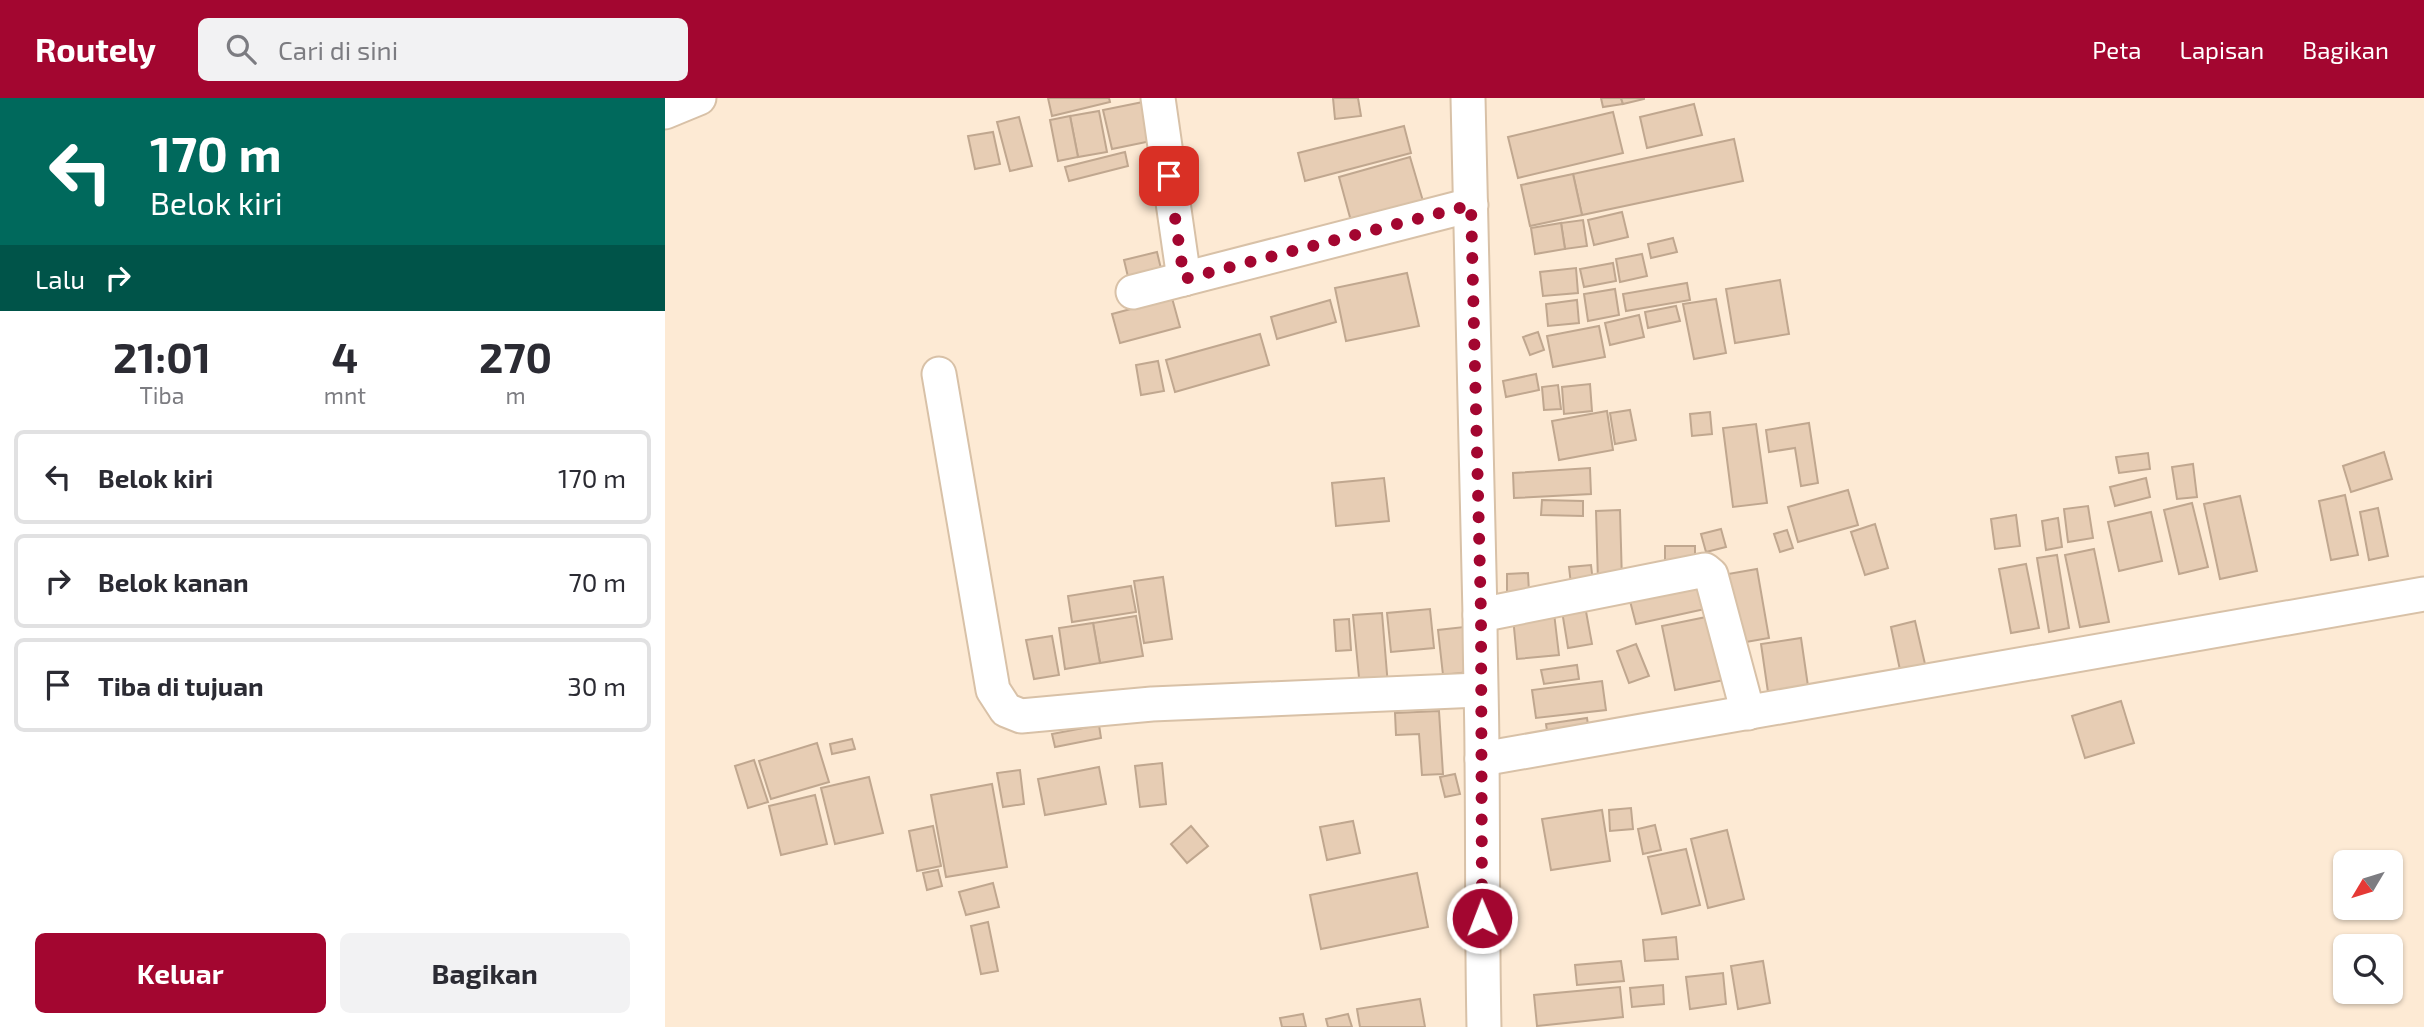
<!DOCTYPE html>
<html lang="id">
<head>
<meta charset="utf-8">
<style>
	body { margin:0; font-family:"Exo 2",sans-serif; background:#f2f2f3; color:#2b2b33; height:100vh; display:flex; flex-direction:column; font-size:26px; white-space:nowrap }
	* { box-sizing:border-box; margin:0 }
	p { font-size:23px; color:#7c7c81 }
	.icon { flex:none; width:38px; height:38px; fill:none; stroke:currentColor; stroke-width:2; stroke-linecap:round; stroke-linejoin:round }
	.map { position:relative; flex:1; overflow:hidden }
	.details { display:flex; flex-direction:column; background:#fff; width:665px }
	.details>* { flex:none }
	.hud { background:#00695c; color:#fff; overflow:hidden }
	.needle { width:46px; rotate:232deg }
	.fabs { position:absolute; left:1668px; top:752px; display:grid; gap:14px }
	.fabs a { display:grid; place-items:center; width:70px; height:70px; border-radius:10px; background:#fff; box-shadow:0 2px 5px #0004; font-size:35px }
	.pin { position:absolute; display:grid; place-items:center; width:60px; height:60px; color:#fff; margin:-30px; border-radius:14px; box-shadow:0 4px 10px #0006 }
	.me { position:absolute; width:77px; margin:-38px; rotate:359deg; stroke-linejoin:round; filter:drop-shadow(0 0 5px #0008) }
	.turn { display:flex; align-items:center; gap:24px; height:147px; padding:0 35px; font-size:32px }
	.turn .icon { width:91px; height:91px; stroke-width:2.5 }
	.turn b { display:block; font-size:49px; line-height:60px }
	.then { display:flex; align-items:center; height:66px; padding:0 35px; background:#0003; gap:14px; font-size:26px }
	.eta { display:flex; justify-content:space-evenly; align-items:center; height:119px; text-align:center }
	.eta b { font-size:42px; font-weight:700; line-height:49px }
	.button { display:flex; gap:14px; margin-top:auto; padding:14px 35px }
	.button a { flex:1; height:80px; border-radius:10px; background:#a30630; color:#fff; font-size:28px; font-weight:700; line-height:80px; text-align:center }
	.button a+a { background:#f2f2f3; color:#2b2b33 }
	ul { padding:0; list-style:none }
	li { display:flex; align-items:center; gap:21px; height:94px; margin:0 14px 10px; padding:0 21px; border:4px solid #e1e1e2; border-radius:10px }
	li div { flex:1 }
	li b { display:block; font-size:26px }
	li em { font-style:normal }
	header { display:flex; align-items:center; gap:42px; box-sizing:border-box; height:98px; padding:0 35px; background:#a30630; color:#fff }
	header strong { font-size:33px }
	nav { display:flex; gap:38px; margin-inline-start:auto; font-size:24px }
	.search { width:490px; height:63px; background:#f2f2f3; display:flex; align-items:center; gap:18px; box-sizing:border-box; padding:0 24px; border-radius:10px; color:#7c7c81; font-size:26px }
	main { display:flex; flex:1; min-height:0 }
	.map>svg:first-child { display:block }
</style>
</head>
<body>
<header>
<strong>Routely</strong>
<div class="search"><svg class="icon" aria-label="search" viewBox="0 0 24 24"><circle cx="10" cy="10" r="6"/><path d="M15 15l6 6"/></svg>Cari di sini</div>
<nav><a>Peta</a><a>Lapisan</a><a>Bagikan</a></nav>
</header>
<main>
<section class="details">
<div class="hud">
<div class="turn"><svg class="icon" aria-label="left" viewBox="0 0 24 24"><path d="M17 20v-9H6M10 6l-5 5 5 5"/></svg><div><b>170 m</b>Belok kiri</div></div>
<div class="then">Lalu<svg class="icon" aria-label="right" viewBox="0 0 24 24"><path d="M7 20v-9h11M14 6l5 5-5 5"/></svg></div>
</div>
<div class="eta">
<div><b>21:01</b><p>Tiba</p></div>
<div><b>4</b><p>mnt</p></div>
<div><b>270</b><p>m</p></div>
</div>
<ul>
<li><svg class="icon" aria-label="left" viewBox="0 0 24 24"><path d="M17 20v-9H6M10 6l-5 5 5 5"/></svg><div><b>Belok kiri</b></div><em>170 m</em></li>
<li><svg class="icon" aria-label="right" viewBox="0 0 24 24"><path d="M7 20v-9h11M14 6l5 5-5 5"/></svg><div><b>Belok kanan</b></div><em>70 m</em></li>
<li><svg class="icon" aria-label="arrive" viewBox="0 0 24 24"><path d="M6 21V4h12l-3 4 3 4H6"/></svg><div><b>Tiba di tujuan</b></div><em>30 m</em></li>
</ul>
<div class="button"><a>Keluar</a><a>Bagikan</a></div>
</section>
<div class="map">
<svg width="1759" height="929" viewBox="0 0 1759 929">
	<rect width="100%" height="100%" fill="#fdead4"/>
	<g fill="#e7cdb4" stroke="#c0a78f" stroke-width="2">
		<path d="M383,0h61l1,4 -58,14z"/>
		<path d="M668,0h25l3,18 -26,3z"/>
		<path d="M936,0h20l2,6 -20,3z"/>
		<path d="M956,0h23v1l-21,5z"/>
		<path d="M483,3l8,39 -44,9 -9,-39z"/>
		<path d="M1029,6l8,31 -55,13 -7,-31z"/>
		<path d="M434,13l8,41 -29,5 -8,-41z"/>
		<path d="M948,14l10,41 -105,25 -10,-41z"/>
		<path d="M405,18l8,41 -20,4 -8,-41z"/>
		<path d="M354,19l13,49 -22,5 -13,-49z"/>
		<path d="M739,28l7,27 -106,28 -7,-28z"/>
		<path d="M328,34l7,32 -25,5 -7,-33z"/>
		<path d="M1069,41l9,42 -161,34 -9,-41z"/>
		<path d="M460,54l3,14 -59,15 -4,-14z"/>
		<path d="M745,59l13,44 -72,20 -12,-44z"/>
		<path d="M908,76l9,41 -52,11 -9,-41z"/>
		<path d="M957,114l6,25 -34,8 -6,-25z"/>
		<path d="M918,122l4,26 -22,3 -4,-26z"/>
		<path d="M896,125l4,26 -30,5 -4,-26z"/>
		<path d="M1008,140l4,14 -26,6 -3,-14z"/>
		<path d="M492,154l5,21 -33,8 -5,-21z"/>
		<path d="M977,156l5,22 -27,6 -4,-23z"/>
		<path d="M948,165l3,18 -32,6 -4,-18z"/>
		<path d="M911,170l2,25 -35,3 -3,-24z"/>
		<path d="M742,175l12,53 -73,15 -11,-53z"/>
		<path d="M1115,182l9,54 -54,9 -9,-54z"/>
		<path d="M1022,185l3,17 -64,11 -3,-17z"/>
		<path d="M950,191l4,26 -31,6 -4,-27z"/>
		<path d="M507,200l8,29 -60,16 -8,-29z"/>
		<path d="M1051,201l10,54 -32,6 -11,-55z"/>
		<path d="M665,202l6,22 -59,17 -6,-22z"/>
		<path d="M912,202l2,23 -31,3 -2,-22z"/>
		<path d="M1011,208l4,15 -32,7 -3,-16z"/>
		<path d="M974,217l5,22 -34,8 -5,-22z"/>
		<path d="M934,228l6,31 -52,10 -6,-31z"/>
		<path d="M873,234l6,18 -14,5 -7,-18z"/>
		<path d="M595,236l9,31 -94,27 -9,-32z"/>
		<path d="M493,263l6,30 -23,4 -5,-30z"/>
		<path d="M871,276l3,16 -33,7 -3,-16z"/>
		<path d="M925,286l2,27 -28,3 -2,-27z"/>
		<path d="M893,287l3,24 -17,1 -2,-23z"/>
		<path d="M965,312l6,30 -21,4 -5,-31z"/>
		<path d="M942,313l6,39 -54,10 -7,-39z"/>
		<path d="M1045,314l2,22 -20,2 -2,-22z"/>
		<path d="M1144,325l9,60 -17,3 -6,-38 -26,4 -3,-22z"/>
		<path d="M1091,326l11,79 -34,4 -10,-79z"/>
		<path d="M1719,354l8,27 -41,13 -8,-26z"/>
		<path d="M1483,355l2,16 -31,4 -3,-16z"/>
		<path d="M1528,366l4,33 -20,2 -5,-32z"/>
		<path d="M925,370l1,26 -77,4 -1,-25z"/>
		<path d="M719,380l5,43 -53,5 -4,-43z"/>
		<path d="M1481,380l4,19 -35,9 -5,-19z"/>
		<path d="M1183,392l10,35 -60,17 -10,-35z"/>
		<path d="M1680,397l13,60 -27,5 -12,-59z"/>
		<path d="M1575,398l17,75 -37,8 -16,-75z"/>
		<path d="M877,402l41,1v15l-42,-1z"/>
		<path d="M1527,405l16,64 -29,7 -15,-64z"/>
		<path d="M1423,408l5,32 -25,4 -4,-33z"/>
		<path d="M1713,410l10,48 -19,4 -9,-48z"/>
		<path d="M955,412l2,72h-24l-2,-71z"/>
		<path d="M1486,414l11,49 -43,10 -11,-49z"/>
		<path d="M1351,417l4,31 -25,3 -4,-30z"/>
		<path d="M1393,420l4,29 -16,3 -4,-29z"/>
		<path d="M1210,426l13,44 -23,7 -14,-43z"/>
		<path d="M1056,431l5,18 -20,5 -5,-18z"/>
		<path d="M1122,432l6,18 -13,4 -6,-18z"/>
		<path d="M1000,448h30v19l-30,1z"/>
		<path d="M1429,451l15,73 -29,5 -15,-72z"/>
		<path d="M1392,457l12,73 -20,4 -12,-74z"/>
		<path d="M1361,466l13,64 -28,5 -12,-64z"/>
		<path d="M926,467l3,26 -22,2 -3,-26z"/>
		<path d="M1092,471l12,69 -29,5 -12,-69z"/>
		<path d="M863,475l1,19h-22v-18z"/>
		<path d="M498,479l9,62 -28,4 -10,-62z"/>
		<path d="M1035,487l5,24 -69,15 -6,-23z"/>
		<path d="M466,488l5,26 -64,10 -4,-26z"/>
		<path d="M920,508l7,38 -24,4 -6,-37z"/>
		<path d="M765,511l4,39 -43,4 -4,-39z"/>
		<path d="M717,515l6,73 -28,2 -7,-73z"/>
		<path d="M889,515l5,42 -42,4 -4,-42z"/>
		<path d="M471,518l7,40 -43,7 -7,-40z"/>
		<path d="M1046,518l13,64 -49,10 -13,-64z"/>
		<path d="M684,521l2,31 -15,1 -2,-31z"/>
		<path d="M1250,523l10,43 -25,6 -9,-43z"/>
		<path d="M428,525l7,40 -35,6 -6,-41z"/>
		<path d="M799,529l5,45 -26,3 -5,-45z"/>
		<path d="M387,538l7,39 -25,4 -8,-39z"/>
		<path d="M1136,540l8,55 -40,6 -8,-55z"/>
		<path d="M971,546l13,32 -20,7 -12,-32z"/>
		<path d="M912,567l2,14 -35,5 -3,-14z"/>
		<path d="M937,583l4,29 -70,8 -4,-28z"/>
		<path d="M1456,603l13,42 -49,15 -13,-42z"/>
		<path d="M774,613l4,63 -21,1 -3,-41 -23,1 -1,-22z"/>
		<path d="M922,620l3,20 -41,6 -3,-20z"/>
		<path d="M434,627l2,13 -46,9 -3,-13z"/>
		<path d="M187,641l3,10 -23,5 -2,-10z"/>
		<path d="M152,645l12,39 -58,17 -12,-38z"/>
		<path d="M89,662l14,42 -20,6 -13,-42z"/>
		<path d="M497,665l4,41 -26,3 -5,-41z"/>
		<path d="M434,669l7,37 -61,11 -7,-36z"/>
		<path d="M355,672l4,34 -21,3 -6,-34z"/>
		<path d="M790,676l5,20 -15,3 -5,-20z"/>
		<path d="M204,679l14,56 -48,11 -14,-56z"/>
		<path d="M327,686l15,83 -61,10 -15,-82z"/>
		<path d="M150,697l12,49 -46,11 -12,-49z"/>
		<path d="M966,710l2,21 -23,2 -1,-21z"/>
		<path d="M937,712l8,51 -59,9 -9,-51z"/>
		<path d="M688,723l7,32 -33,7 -7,-33z"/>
		<path d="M990,727l6,25 -18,4 -5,-25z"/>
		<path d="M268,728l8,40 -24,5 -8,-40z"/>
		<path d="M526,728l17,20 -21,17 -16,-19z"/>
		<path d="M1062,732l17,69 -36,9 -17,-69z"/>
		<path d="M1021,751l14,56 -38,9 -14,-57z"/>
		<path d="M273,772l4,16 -15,4 -4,-17z"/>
		<path d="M752,775l11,54 -107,22 -11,-54z"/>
		<path d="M328,785l6,24 -33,8 -7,-23z"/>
		<path d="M323,824l10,49 -17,3 -10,-48z"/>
		<path d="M1011,839l2,22 -33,2 -2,-21z"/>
		<path d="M956,863l3,20 -47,4 -2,-20z"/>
		<path d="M1098,863l7,42 -32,6 -7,-43z"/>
		<path d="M1058,875l3,31 -36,5 -4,-32z"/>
		<path d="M998,887l1,19 -32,3 -2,-19z"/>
		<path d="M955,889l3,30 -86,9 -3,-31z"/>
		<path d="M755,901l5,28h-65l-3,-18z"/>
		<path d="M638,916l3,13h-24l-2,-9z"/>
		<path d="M683,916l4,13h-24l-2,-8z"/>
	</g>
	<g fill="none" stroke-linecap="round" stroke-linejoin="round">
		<g stroke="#d8c1a7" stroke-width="37">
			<g id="minor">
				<path d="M493,0l26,181"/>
				<path d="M803,0l12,517c0,48 2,96 2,144 1,90 0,179 2,268"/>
				<path d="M0,14l34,-14"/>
				<path d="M468,194l338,-87"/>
				<path d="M274,276l54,316 13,20 15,6 131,-12 327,-14"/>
				<path d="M815,517l225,-45 6,5 37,138"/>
				<path d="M817,661l942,-165"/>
			</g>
		</g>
		<use href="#minor" stroke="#fff" stroke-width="33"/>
	</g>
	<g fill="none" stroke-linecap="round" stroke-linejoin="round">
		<path stroke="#a30630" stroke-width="12" stroke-dasharray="0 21.6" d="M504,78l15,103 287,-74 10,410 1,303"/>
	</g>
</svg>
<div class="fabs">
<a><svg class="needle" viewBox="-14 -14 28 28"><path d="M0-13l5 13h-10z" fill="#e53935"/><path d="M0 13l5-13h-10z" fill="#7c7c81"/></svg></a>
<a><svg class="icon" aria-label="search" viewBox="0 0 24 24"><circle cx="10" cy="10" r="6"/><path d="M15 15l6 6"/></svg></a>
</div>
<div class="pin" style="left:504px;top:78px;background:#d93025"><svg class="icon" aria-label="arrive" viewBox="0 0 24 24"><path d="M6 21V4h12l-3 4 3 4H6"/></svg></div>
<svg class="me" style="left:817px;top:820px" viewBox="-20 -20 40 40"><circle r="17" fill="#a30630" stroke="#fff" stroke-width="3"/><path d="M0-11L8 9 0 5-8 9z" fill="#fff"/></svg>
</div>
</main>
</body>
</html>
